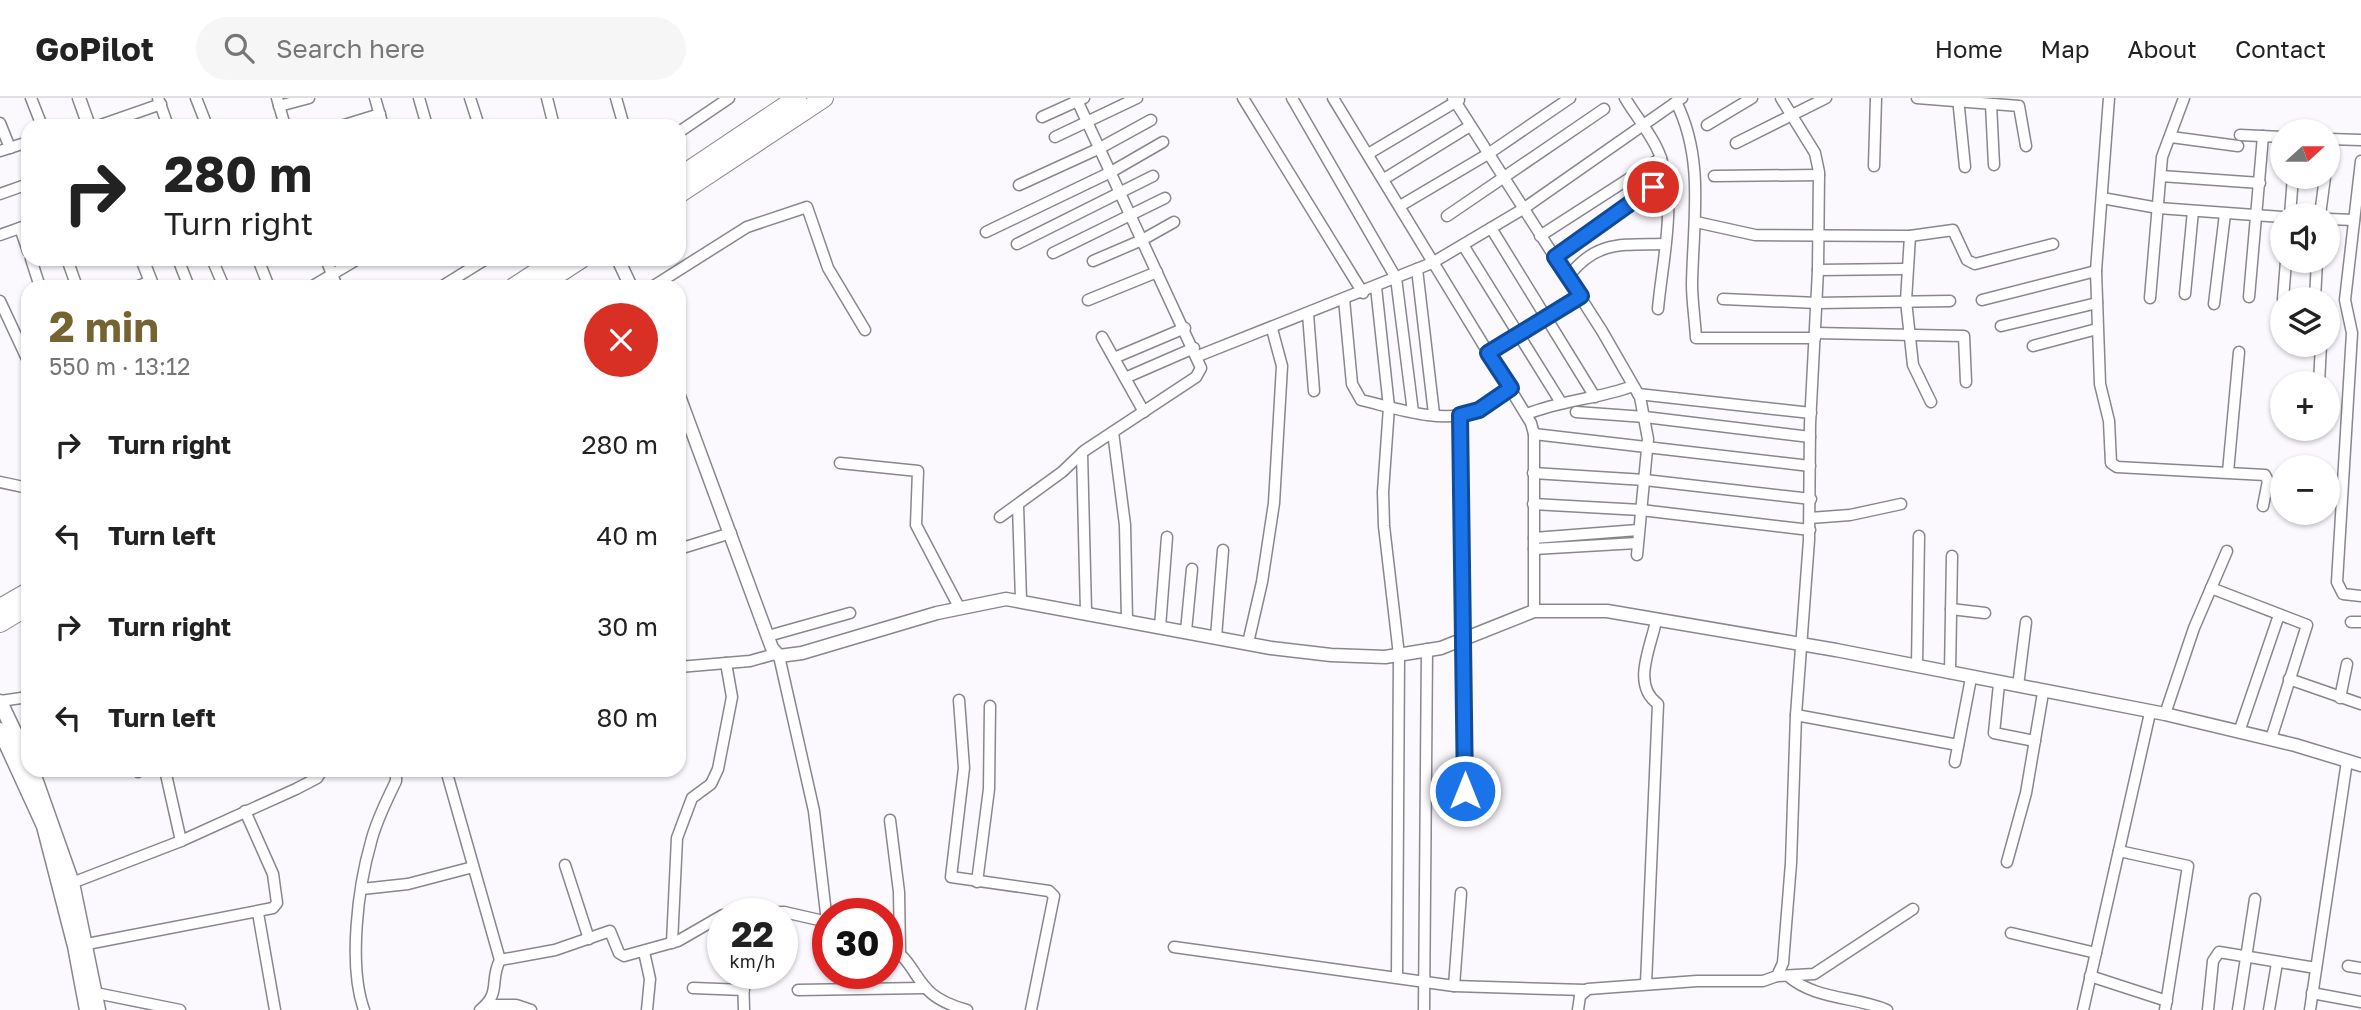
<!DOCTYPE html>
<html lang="en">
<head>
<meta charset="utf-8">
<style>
	body { margin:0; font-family:"Golos Text",sans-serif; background:#f6f6f6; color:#222; height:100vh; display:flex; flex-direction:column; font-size:26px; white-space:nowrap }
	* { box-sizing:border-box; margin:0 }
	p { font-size:23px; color:#767676 }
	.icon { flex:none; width:38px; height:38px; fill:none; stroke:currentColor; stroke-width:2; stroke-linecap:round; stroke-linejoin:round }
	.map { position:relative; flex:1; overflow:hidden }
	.details { position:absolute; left:21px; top:182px; width:665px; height:497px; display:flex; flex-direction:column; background:#fff; border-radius:21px; box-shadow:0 2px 5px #0004 }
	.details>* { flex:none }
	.hud { position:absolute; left:21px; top:21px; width:665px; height:147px; border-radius:21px; box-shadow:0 2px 5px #0004; background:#fff; color:#222; overflow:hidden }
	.needle { width:46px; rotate:69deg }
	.controls { position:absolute; left:2270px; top:21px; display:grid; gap:14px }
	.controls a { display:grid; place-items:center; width:70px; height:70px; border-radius:50%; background:#fff; box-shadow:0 2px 5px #0004; font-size:35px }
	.speed { position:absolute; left:707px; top:800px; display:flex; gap:14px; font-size:35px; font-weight:700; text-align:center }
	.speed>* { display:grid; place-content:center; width:91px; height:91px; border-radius:50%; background:#fff; box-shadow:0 2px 5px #0004; line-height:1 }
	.speed small { font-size:18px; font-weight:400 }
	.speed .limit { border:10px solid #d22; background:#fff; color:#111 }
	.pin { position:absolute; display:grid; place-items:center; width:60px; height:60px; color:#fff; margin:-30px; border:4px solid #fff; border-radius:50%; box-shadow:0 2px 7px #0007 }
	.me { position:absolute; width:77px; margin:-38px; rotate:0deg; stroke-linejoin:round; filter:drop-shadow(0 0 5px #0008) }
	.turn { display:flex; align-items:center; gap:24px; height:147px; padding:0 28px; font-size:32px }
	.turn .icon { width:91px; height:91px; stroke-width:2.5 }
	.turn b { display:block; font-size:49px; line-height:60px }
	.round { display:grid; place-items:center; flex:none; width:74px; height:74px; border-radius:37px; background:#f6f6f6 }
	.headline { display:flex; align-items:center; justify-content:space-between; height:119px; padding:0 28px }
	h1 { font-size:42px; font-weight:700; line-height:52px; color:#746432 }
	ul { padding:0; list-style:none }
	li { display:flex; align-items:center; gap:21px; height:91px; padding:0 28px }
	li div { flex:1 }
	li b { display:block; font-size:26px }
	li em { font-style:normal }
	header { display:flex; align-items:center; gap:42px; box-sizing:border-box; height:98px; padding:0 35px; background:#fff; border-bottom:2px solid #e0e0e0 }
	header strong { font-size:33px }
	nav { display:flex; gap:38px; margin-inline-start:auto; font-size:24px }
	.search { width:490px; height:63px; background:#f6f6f6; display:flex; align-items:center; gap:18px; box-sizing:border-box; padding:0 24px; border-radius:38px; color:#767676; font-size:26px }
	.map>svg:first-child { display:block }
</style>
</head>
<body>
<header>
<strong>GoPilot</strong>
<div class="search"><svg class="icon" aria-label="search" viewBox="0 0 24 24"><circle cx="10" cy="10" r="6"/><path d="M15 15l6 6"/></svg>Search here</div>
<nav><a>Home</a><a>Map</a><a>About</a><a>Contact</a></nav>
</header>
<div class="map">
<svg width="2361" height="912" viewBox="0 0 2361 912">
	<rect width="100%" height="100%" fill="#fbf9fe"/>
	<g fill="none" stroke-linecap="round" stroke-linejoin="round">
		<g stroke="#89868e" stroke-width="13">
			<g id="minor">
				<path d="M31,0l11,28"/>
				<path d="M158,0l10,28"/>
				<path d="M196,0l11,28"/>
				<path d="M277,0l8,28"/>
				<path d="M375,0l8,28"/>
				<path d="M419,0l8,28"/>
				<path d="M470,0l9,28"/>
				<path d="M547,0l7,28"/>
				<path d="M616,0l8,28"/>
				<path d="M1243,0l120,195"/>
				<path d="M1292,0l104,180 17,134"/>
				<path d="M1333,0l198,325 3,11v177"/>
				<path d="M1453,0l149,233 38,66 8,42 -11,116"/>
				<path d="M1625,0c11,19 29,39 36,60 16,47 1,104 -3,151"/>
				<path d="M1917,0l102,8 7,40"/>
				<path d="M1958,0l7,69"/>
				<path d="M2109,0l-13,173 4,113 9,37 2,42 6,4 148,8 3,6 -5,25"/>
				<path d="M1676,4c29,57 17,120 16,182 0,17 3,36 4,54h119"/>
				<path d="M1991,6l3,61"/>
				<path d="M279,8l30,-8"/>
				<path d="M1042,19l42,-19"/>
				<path d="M0,25l10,25"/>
				<path d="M1707,27l45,-27"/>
				<path d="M98,28l63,-22"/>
				<path d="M341,28l39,-12"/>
				<path d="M679,34l50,-34"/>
				<path d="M2240,37l42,2"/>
				<path d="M1055,39l82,-39"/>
				<path d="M2171,39l67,9"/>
				<path d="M2328,41l33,1"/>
				<path d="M1736,45l90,-45"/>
				<path d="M0,53l28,-9"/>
				<path d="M1368,56l91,-54"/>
				<path d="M2328,60l2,-19"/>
				<path d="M2361,63l-16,139 7,33 -15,249 6,12 18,2"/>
				<path d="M1874,68l2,-68"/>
				<path d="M1714,78l105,-1"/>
				<path d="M2161,78l99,7"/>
				<path d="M1384,81l86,-53"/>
				<path d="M1019,87l81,-37 51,-28"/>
				<path d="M0,96l28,-10"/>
				<path d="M2102,100l56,10 124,9"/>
				<path d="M1400,108l88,-52 82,-56"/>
				<path d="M2290,117l3,-38"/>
				<path d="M2320,117l5,-38"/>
				<path d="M1447,118l157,-107"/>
				<path d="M2328,121l26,1"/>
				<path d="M1696,124l59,13 155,1 43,-6 14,30 8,4 78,-20"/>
				<path d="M20,130l8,23"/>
				<path d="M1491,130l104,169"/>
				<path d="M986,134l125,-60 52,-30"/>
				<path d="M0,137l28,-10"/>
				<path d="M1540,138l121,-78"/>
				<path d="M1910,138l-4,65 7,64 18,37"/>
				<path d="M1017,146l136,-68"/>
				<path d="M1463,147l97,156"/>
				<path d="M1053,155l112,-55"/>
				<path d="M1555,159l111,-80"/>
				<path d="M31,161l9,28"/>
				<path d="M67,161l10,28"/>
				<path d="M178,161l11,28"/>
				<path d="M212,161l12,28"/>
				<path d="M258,161l11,28"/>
				<path d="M326,161l11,28"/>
				<path d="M1093,163l49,-21 32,-18"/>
				<path d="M1417,171l17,145"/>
				<path d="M1818,172l85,-1"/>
				<path d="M1568,179c28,-37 54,-32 97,-33"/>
				<path d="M136,189l15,-6"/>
				<path d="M311,189l47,-28"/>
				<path d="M441,189l45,-28"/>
				<path d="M652,189l95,-60 60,-20 21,61 37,62"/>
				<path d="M1376,189l13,120 -6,85 1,34 15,129 -2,322"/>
				<path d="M2185,196l8,-83"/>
				<path d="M2249,199l14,-161"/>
				<path d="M2150,200l12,-141 22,-59"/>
				<path d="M1344,201l8,85 9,16c34,8 79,24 113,12 14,-5 26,-15 37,-24"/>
				<path d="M1723,201l94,4 133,-2"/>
				<path d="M2283,201l3,-38"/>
				<path d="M2315,201l2,-38"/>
				<path d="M1088,202l69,-28"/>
				<path d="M1982,202l114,-29"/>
				<path d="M0,203l28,60"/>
				<path d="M2214,206l11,-90"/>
				<path d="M1308,216l6,77"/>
				<path d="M2001,228l96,-23"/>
				<path d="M1815,235l149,3 2,46"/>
				<path d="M1102,239l42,75"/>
				<path d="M2033,248l64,-17"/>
				<path d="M1488,255l93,-57"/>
				<path d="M1198,258l234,-93 91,-54 159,-111"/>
				<path d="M1114,260l71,-30"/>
				<path d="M1125,280l69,-30"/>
				<path d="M2319,285l2,-38"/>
				<path d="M1638,296l173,19"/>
				<path d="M1576,314l69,5 165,20"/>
				<path d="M1527,316c35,-14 71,-15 106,-28"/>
				<path d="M1460,317l5,376"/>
				<path d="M1113,334l12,93 2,95"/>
				<path d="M1534,336l276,32"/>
				<path d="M1082,355l4,158"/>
				<path d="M840,365l78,8 -2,54 43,82"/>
				<path d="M2228,374l11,-120"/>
				<path d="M1533,375l112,7 166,19"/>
				<path d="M0,384l28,6"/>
				<path d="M1533,406l108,6 169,20"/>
				<path d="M1018,407l3,95"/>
				<path d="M1000,419l62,-45 22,-21 112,-74 5,-9 -125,-270"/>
				<path d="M1810,420l40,-3 51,-11"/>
				<path d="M1534,440l104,-8"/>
				<path d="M679,451l52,-16"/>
				<path d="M1534,451l103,-6"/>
				<path d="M2211,490l96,37 -36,114"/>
				<path d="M1951,511l34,4"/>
				<path d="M2351,524h10"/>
				<path d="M1160,529l7,-90"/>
				<path d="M1186,533l6,-62"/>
				<path d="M768,538l82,-23"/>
				<path d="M1216,539l7,-87"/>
				<path d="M1248,545l14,-61 12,-79 8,-137 -10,-37"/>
				<path d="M779,558l35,155 13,111"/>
				<path d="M1917,568l2,-130"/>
				<path d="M679,569l71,-6 25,-7"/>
				<path d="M1950,575l2,-117"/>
				<path d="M2289,581l72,25"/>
				<path d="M1999,586l-5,49 41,8"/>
				<path d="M2018,588l8,-64"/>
				<path d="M2340,600l7,-34"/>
				<path d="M959,602l5,68 -13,109 98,14 5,5 -23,114"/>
				<path d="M0,603l28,-4"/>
				<path d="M2165,616l29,-86 33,-77"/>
				<path d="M1796,617l162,30"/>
				<path d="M2239,634l40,-117"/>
				<path d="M1955,664l16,-84"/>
				<path d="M138,672v2"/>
				<path d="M165,672l16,71"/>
				<path d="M446,672l54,190"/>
				<path d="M890,722l9,72 1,60"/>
				<path d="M2119,753l69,15 -23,144"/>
				<path d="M2007,764l19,-69 17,-100"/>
				<path d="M565,767l24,74"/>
				<path d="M977,784l12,-93 1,-83"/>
				<path d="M72,785l109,-42 115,-52 21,-11 5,-8"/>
				<path d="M362,791l46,-5 65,-17"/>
				<path d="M258,815l17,97"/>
				<path d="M730,816l54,-2 44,10"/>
				<path d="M2011,835l85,20"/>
				<path d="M672,845l5,-105 15,-40 19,-14 7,-15 14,-72 -6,-34"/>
				<path d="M887,845c38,27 24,52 80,67"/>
				<path d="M87,846l186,-36 4,-5 -4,-29 -28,-63"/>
				<path d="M1174,849l280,39 131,4"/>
				<path d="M644,854l6,27 -3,31"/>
				<path d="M2348,868l13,2"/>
				<path d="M743,875l1,37"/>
				<path d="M1777,878l37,-2 99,-65"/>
				<path d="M1788,878c28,24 65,20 99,34"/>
				<path d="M2090,878l77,25"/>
				<path d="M1646,886l12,-280c-27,-19 -7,-57 -2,-83"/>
				<path d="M1454,888l7,-93"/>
				<path d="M693,890l51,2"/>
				<path d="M798,892l125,-2"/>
				<path d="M96,895l84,17"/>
				<path d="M2312,895l49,9"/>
				<path d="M489,907h27l15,5"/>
				<path d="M364,912c-16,-45 -6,-123 7,-168 5,-21 16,-42 25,-61v-11"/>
				<path d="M480,912c22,-18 9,-29 20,-50l55,-10 55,-19 9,22 5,3 54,-15 45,-26"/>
				<path d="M1424,912l3,-361"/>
				<path d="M1578,912l2,-14 8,-7 109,-8h66l14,-5 6,-13 8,-100 5,-148 13,-175 1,-116 8,-154 1,-98 -4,-19 -34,-55"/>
				<path d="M2083,912l67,-297"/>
				<path d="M2208,912l5,-49 6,-9 97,16"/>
				<path d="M2238,912l17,-111"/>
				<path d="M2269,912l8,-47"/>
				<path d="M2310,912l37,-249"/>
			</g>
		</g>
		<g stroke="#89868e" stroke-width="15">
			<g id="tertiary">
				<path d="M79,0l10,28"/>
				<path d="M142,161l11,28"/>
				<path d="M618,161l13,28"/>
				<path d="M679,298l93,252 7,8 23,-3 135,-40 69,-14 265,49 60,7 54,2 56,-9 93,-37h73l229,39 329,64 130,31 66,20"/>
			</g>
		</g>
		<g stroke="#89868e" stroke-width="17">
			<g id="secondary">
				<path d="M0,604l28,59"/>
				<path d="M0,632l44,96 31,120 12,64"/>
				<path d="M32,672l40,113 26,127"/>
			</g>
		</g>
		<g stroke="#89868e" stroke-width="20">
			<g id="trunk">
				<path d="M679,79l118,-79"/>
				<path d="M679,96l145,-96"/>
				<path d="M514,189l43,-28"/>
				<path d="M538,189l43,-28"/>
				<path d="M0,510l28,-16"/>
				<path d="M0,525l28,-17"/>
			</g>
		</g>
		<use href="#minor" stroke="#fff" stroke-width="10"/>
		<use href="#tertiary" stroke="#fff" stroke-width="12"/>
		<use href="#secondary" stroke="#fff" stroke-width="14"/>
		<use href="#trunk" stroke="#fff" stroke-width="18"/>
	</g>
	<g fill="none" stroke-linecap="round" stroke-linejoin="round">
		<g stroke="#114b97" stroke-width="18">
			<path id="route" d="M1465,693l-5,-376 19,-5 32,-22 -23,-35 93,-57 -26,-39 98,-70"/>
		</g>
		<use href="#route" stroke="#1a73e8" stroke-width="12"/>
	</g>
</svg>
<div class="controls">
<a><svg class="needle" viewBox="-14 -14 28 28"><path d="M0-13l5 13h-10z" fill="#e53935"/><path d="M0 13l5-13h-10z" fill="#767676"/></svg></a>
<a><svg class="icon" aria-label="sound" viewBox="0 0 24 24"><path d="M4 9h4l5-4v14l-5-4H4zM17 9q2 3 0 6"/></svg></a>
<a><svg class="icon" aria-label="layers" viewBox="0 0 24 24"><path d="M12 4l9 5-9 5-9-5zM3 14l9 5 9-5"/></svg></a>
<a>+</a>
<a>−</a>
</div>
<div class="speed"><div>22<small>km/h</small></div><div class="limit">30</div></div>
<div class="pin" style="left:1653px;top:89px;background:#d93025"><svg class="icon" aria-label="arrive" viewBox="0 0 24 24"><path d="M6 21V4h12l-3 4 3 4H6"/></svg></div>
<svg class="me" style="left:1465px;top:693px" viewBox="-20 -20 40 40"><circle r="17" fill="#1a73e8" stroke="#fff" stroke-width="3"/><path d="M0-11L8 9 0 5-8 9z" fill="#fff"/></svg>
<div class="hud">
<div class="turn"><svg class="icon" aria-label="right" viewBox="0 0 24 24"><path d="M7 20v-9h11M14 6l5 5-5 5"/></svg><div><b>280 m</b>Turn right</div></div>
</div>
<section class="details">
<div class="headline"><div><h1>2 min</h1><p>550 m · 13:12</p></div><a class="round" style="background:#d93025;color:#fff"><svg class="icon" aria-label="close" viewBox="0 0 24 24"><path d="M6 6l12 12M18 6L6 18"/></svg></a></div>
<ul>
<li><svg class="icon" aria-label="right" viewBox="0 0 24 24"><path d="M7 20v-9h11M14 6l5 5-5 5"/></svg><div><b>Turn right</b></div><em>280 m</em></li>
<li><svg class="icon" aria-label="left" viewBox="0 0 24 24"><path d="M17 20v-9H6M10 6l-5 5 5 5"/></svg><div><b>Turn left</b></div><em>40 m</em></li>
<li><svg class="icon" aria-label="right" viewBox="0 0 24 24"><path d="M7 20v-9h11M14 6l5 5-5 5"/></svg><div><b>Turn right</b></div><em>30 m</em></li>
<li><svg class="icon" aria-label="left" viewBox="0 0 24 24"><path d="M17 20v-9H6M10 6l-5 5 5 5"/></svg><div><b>Turn left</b></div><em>80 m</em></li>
</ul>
</section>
</div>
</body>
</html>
